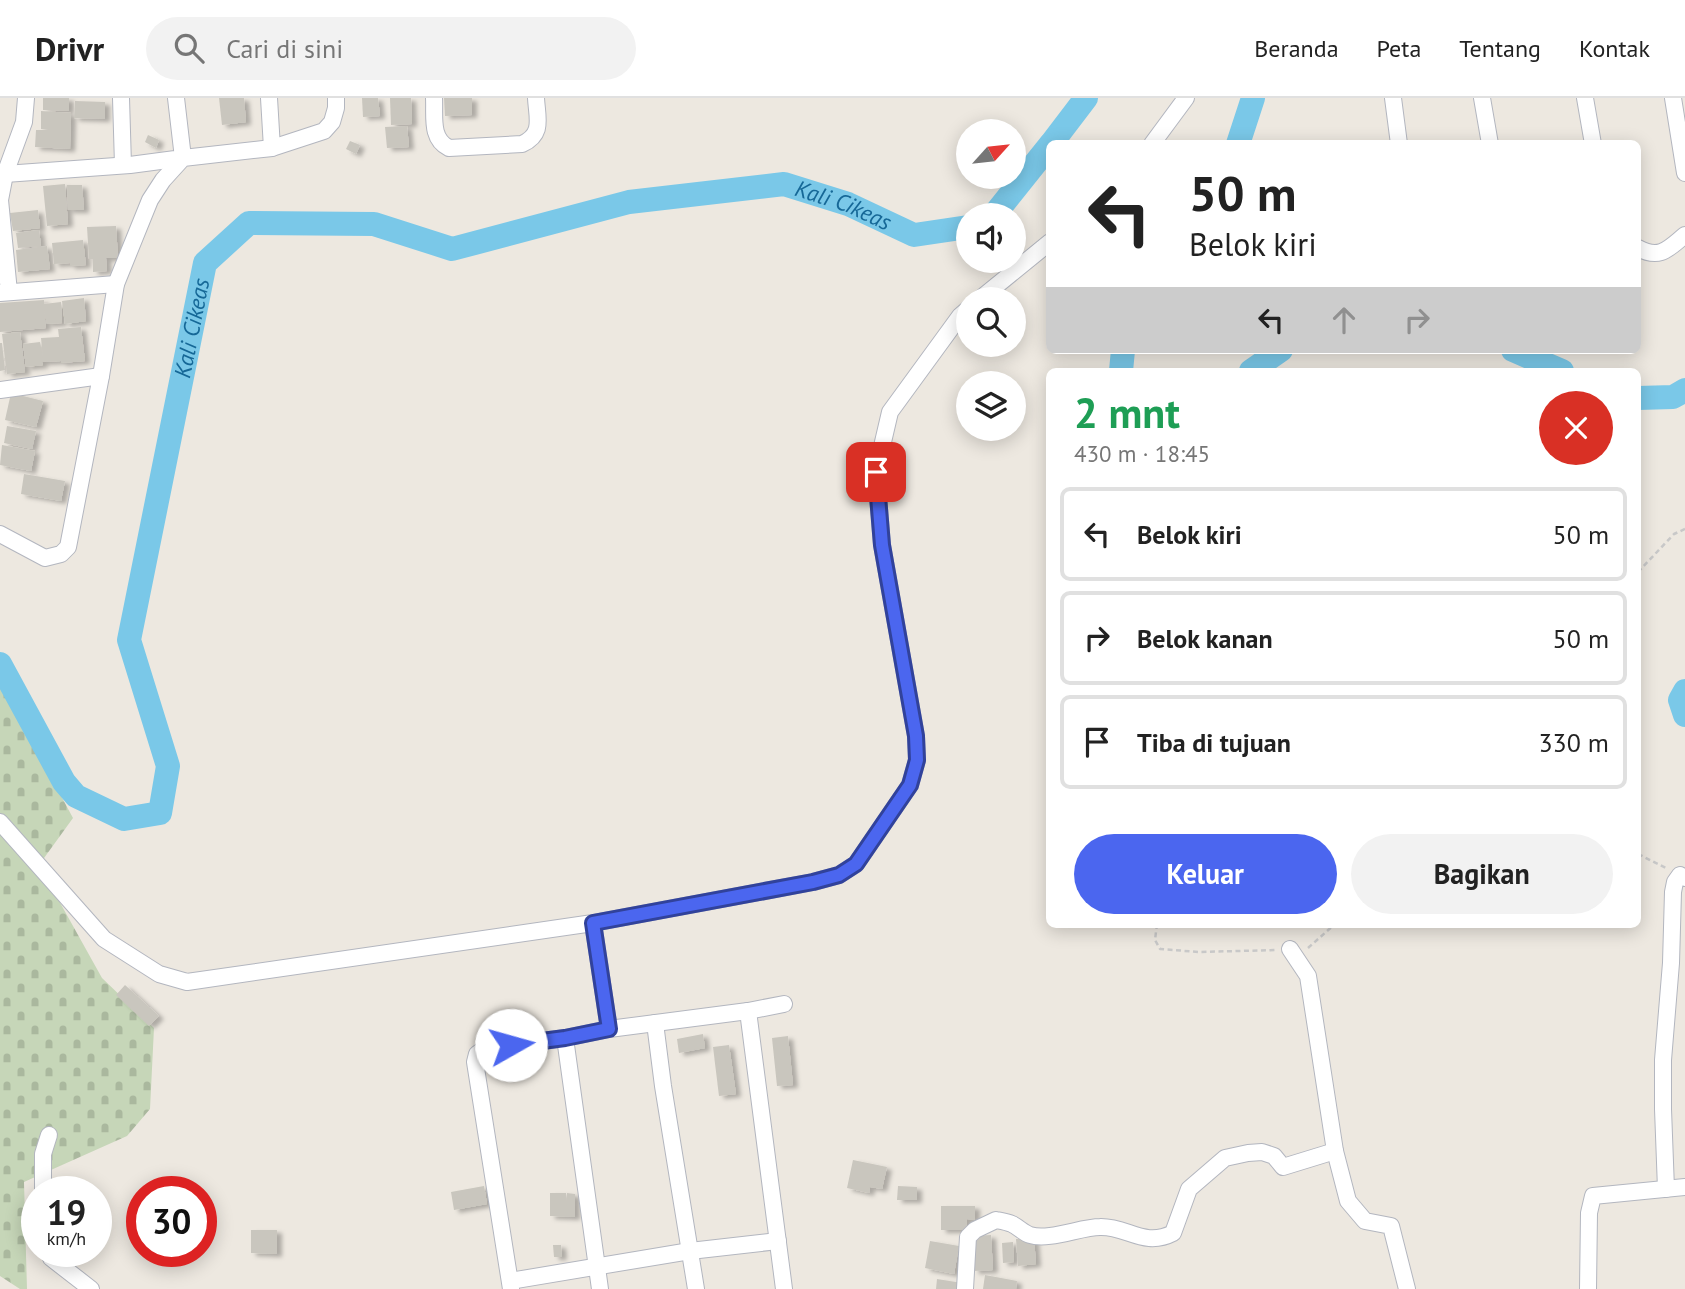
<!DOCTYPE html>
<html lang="id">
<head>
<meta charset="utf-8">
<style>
	body { margin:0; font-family:"PT Sans",sans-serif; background:#f2f2f2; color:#222; height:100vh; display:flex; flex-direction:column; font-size:26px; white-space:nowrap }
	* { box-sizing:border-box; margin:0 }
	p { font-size:23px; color:#767676 }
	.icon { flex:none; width:38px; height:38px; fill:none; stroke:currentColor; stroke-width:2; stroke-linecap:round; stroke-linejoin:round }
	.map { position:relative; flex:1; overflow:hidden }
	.side { position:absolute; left:1046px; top:270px; width:595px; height:560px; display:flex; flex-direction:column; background:#fff; border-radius:10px; box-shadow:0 4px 18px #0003 }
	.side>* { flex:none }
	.banner { position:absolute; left:1046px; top:42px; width:595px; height:214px; border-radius:10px; box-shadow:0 4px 18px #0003; background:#fff; color:#222; overflow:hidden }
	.needle { width:46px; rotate:63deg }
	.fabs { position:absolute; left:956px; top:21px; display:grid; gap:14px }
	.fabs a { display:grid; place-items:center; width:70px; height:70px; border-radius:50%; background:#fff; box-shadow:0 4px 18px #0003; font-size:35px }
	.speed { position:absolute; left:21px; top:1078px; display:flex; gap:14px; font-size:35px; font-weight:700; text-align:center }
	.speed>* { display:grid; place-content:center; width:91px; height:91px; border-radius:50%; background:#fff; box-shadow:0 4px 18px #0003; line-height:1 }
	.speed small { font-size:18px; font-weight:400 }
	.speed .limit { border:10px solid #d22; background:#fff; color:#111 }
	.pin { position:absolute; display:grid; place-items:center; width:60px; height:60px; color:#fff; margin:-30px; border-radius:14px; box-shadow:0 4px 10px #0006 }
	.me { position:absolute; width:77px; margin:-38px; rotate:83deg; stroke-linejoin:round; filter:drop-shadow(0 0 5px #0008) }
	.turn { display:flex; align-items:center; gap:24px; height:147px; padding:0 28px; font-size:32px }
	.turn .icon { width:91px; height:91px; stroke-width:2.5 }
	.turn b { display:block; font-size:49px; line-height:60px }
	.lanes { display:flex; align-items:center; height:66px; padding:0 28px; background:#0003; justify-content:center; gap:35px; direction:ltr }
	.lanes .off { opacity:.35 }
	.round { display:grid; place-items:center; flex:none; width:74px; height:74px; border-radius:37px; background:#f2f2f2 }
	.summary { display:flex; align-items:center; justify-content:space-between; height:119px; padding:0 28px }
	h1 { font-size:42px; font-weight:800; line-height:52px; color:#1e9e55 }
	.action { display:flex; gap:14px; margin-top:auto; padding:14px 28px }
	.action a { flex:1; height:80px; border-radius:42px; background:#4b66ef; color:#fff; font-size:28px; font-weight:800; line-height:80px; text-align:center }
	.action a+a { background:#f2f2f2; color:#222 }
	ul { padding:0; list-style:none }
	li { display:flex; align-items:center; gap:21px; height:94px; margin:0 14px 10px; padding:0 14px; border:4px solid #e0e0e0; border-radius:10px }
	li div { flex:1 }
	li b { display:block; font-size:26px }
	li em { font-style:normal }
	header { display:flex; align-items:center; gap:42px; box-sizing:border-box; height:98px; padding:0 35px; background:#fff; border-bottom:2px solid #e0e0e0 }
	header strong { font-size:33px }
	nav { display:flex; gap:38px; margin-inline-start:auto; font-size:24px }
	.search { width:490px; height:63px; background:#f2f2f2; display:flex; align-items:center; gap:18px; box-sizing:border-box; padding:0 24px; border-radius:38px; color:#767676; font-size:26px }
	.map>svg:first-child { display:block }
</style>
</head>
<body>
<header>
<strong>Drivr</strong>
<div class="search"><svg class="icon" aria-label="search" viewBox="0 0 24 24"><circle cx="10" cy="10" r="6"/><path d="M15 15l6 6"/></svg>Cari di sini</div>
<nav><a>Beranda</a><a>Peta</a><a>Tentang</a><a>Kontak</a></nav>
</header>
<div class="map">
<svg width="1685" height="1191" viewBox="0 0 1685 1191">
	<defs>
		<pattern id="cemetery-stones" width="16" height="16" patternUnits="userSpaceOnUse" patternTransform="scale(1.75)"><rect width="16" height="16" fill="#c6d6b8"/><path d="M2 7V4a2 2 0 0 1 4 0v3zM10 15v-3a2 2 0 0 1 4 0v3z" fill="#aab89e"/></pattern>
		<filter id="shadow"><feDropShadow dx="5" dy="3" stdDeviation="2" flood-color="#0004"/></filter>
	</defs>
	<rect width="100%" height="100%" fill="#ede8e0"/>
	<path fill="url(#cemetery-stones)" d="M0,585l73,135 -34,47 63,113 52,50 -4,81 -23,27 -103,46 3,107h-7l-20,-13z"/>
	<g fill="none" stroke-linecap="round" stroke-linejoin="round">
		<g stroke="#7ac8e8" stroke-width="24">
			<path d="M1051,46l35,-46"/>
			<path d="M1238,46l15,-46"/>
			<path d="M994,117l56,-70"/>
			<path d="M1513,252l49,21"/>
			<path d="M1121,273l2,-21"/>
			<path d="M1251,273l30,-21"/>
			<path d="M1638,300l35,-1 12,-7"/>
			<path id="s1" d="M0,566l64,118 12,14 48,23 36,-6 8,-47 -39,-126 76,-377 44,-40 125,1 78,25 177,-47 155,-18 64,20 66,31 54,-8"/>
			<path d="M1685,593l-5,9 5,15"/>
		</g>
	</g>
	<g fill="#c9c6be" filter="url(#shadow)">
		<path d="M43,0h26v13l-26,-1z"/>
		<path d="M219,0h25l2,24 -24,3z"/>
		<path d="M362,0h16l2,18 -17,1z"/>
		<path d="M390,0h21l1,26 -21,1z"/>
		<path d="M444,0h28v17l-27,1z"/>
		<path d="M75,3l30,1v17l-31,-1z"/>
		<path d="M41,13l30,2 -1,36 -35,-2 1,-17h13l-8,-1z"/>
		<path d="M407,28l2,21 -22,1 -2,-21z"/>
		<path d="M148,37l11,5 -3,8 -11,-6z"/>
		<path d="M350,43l10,4 -4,9 -10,-5z"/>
		<path d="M65,86l3,40 -21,2 -4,-40z"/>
		<path d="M67,87h15l2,25h-16z"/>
		<path d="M38,112l2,18 -27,3 -3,-18z"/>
		<path d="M116,128l2,32h-12l1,13 -14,1v-13h-4l-2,-32z"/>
		<path d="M39,132l2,16 -23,2 -2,-15z"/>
		<path d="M83,142l3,25 -16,1v-3l-16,1 -2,-21z"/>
		<path d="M47,148l3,23 -32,3 -2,-22z"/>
		<path d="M84,200l2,23 -21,3 -3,-23z"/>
		<path d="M44,202v4l17,-2 1,21 -15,1 -3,-14 2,18 -46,4v-29z"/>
		<path d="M81,229l4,34 -24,2v-2l-19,1 1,3 -17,2 -3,-23 17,-2 3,16 -2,-20 18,-1 -1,-8z"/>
		<path d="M20,234l5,40 -18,2 -5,-40z"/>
		<path d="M0,245h2l3,27 -5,1z"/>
		<path d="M11,295l32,8 -7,26 -31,-7z"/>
		<path d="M7,328l29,5 -4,18 -28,-6z"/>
		<path d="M2,347l33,6 -4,20 -31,-6z"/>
		<path d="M24,376l41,7 -4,20 -40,-7z"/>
		<path d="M125,887l34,31 -10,10 -33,-31z"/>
		<path d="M703,936l2,14 -26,5 -2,-14z"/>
		<path d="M788,938l5,49 -16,1 -5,-48z"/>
		<path d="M729,947l7,49 -17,2 -6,-49z"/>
		<path d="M853,1062l34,7 -5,22 -12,-2 -1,6 -22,-5z"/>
		<path d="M484,1088l3,18 -33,6 -3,-18z"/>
		<path d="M898,1088l19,1v13h-20z"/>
		<path d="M550,1095h16v13l1,-13 8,1v23l-25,-1z"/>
		<path d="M941,1108h34v14l-8,-1v11h-26z"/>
		<path d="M251,1132h26v24l-26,-1z"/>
		<path d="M991,1137l2,35 -19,1 -2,-35z"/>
		<path d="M1034,1140l2,26 -18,2 -2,-27z"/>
		<path d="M930,1143l29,5 -5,28 -29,-6z"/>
		<path d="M1013,1144l1,20 -11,1 -1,-20z"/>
		<path d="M553,1147h8l1,12h-8z"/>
		<path d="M985,1177l32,6 -1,8h-33z"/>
		<path d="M937,1181l25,4 -1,6h-25z"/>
	</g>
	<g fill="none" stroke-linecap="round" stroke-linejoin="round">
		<g stroke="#b3b6bf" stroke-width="18">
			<g id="minor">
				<path d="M121,0l2,67"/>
				<path d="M269,0l3,50"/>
				<path d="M434,0c1,18 -4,41 15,50l73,-4c22,-10 15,-26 14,-46"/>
				<path d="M1393,0l6,46"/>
				<path d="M1482,0l8,46"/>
				<path d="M1585,0l8,46"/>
				<path d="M1673,0l12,75"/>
				<path d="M1152,46l34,-46"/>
				<path d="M5,76l125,-9 53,-7 -7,-60"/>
				<path d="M1638,150c22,12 30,1 47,-13"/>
				<path d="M9,194l-9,-92 5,-26 19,-52 2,-24"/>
				<path d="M0,195l116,-9"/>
				<path d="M980,201l70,-57"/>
				<path d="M0,292l101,-14"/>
				<path d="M0,436l45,24 16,-4 7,-7 33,-171 15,-92 34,-84 13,-20 20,-22 89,-10 52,-17 8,-9 4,-14v-10"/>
				<path d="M0,724l104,117 55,35 28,8 406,-59 220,-41 26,-7 17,-11 54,-79 7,-25 -1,-24 -34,-191 -6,-73 14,-60 70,-96 8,-7"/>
				<path d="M593,825l16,106"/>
				<path d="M1290,851l18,27 27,175 13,50 17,20 26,5 16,63"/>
				<path d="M748,913l36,278"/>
				<path d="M655,925l8,63 33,203"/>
				<path d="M565,940l35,251"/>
				<path d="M1666,1091l-3,-80v-49l8,-97 2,-71 2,-10 5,-7 5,3"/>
				<path d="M43,1094v-38l6,-19"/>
				<path d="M49,1153l2,7 40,31"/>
				<path d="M510,1183l180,-30 88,-10"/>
				<path d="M511,1191l-36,-227 2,-8 7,-5 81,-11 44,-9 139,-18 36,-7"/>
				<path d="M965,1191l3,-52 7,-7 21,-10c5,1 11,2 16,4 6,3 12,9 18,11 19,6 51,-8 70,-8 27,-1 44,21 73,6l16,-44 36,-31 23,-5 14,-1 12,4 9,11 52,-16"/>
				<path d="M1588,1191l1,-76 4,-17 92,-9"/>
			</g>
		</g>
		<g stroke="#c8c8c8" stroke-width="2.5" stroke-dasharray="5 3.5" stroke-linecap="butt">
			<path d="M1638,474l36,-38 11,-5"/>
			<path d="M1638,756l30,15"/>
			<path d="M1157,826l-2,16 5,9 39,3 78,-2"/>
			<path d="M1308,850l27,-24"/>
		</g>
		<use href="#minor" stroke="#fff" stroke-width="16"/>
	</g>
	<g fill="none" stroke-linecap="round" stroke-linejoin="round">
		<g stroke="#31429b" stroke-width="18">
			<path id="route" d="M511,947l54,-7 44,-9 -16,-106 220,-41 26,-7 17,-11 54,-79 7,-25 -1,-24 -34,-191 -6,-73"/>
		</g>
		<use href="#route" stroke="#4b66ef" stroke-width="12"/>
	</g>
	<g text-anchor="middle" stroke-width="6" stroke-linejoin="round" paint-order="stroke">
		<g font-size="23" font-style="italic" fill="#166897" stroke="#fff">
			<text dy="8" stroke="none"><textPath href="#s1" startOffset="1475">Kali Cikeas</textPath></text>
			<text dy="8" stroke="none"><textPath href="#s1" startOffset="740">Kali Cikeas</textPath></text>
		</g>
	</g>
</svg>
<div class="fabs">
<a><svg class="needle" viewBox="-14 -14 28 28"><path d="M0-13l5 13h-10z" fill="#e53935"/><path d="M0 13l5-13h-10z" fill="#767676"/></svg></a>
<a><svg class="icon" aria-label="sound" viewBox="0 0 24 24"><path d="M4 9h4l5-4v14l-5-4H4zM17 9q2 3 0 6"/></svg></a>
<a><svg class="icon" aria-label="search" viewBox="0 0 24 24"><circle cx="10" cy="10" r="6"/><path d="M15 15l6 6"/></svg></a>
<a><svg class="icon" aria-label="layers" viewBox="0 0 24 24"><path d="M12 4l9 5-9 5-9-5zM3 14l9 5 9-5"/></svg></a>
</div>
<div class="speed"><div>19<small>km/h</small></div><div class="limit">30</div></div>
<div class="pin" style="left:876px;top:374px;background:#d93025"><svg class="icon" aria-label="arrive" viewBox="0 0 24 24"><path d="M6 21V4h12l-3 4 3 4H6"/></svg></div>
<svg class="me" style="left:511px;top:947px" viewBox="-20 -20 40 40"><circle r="19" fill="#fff"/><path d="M0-13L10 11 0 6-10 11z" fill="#4b66ef"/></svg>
<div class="banner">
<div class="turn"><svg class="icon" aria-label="left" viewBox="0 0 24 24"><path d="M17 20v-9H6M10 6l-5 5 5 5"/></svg><div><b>50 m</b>Belok kiri</div></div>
<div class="lanes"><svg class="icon" aria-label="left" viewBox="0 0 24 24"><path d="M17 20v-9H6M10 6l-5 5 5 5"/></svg><svg class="icon off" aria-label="ahead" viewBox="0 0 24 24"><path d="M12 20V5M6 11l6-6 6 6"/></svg><svg class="icon off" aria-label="right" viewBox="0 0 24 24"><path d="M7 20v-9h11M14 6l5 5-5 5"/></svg></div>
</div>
<section class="side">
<div class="summary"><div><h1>2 mnt</h1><p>430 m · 18:45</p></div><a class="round" style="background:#d93025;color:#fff"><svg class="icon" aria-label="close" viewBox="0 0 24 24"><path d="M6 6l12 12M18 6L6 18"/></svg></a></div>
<ul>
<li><svg class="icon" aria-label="left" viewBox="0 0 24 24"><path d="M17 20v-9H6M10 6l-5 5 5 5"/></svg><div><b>Belok kiri</b></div><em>50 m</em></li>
<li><svg class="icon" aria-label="right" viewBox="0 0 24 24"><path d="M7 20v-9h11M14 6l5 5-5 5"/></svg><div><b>Belok kanan</b></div><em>50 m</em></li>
<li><svg class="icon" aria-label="arrive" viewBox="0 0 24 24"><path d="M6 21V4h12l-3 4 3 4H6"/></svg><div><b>Tiba di tujuan</b></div><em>330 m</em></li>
</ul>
<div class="action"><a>Keluar</a><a>Bagikan</a></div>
</section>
</div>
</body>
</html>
